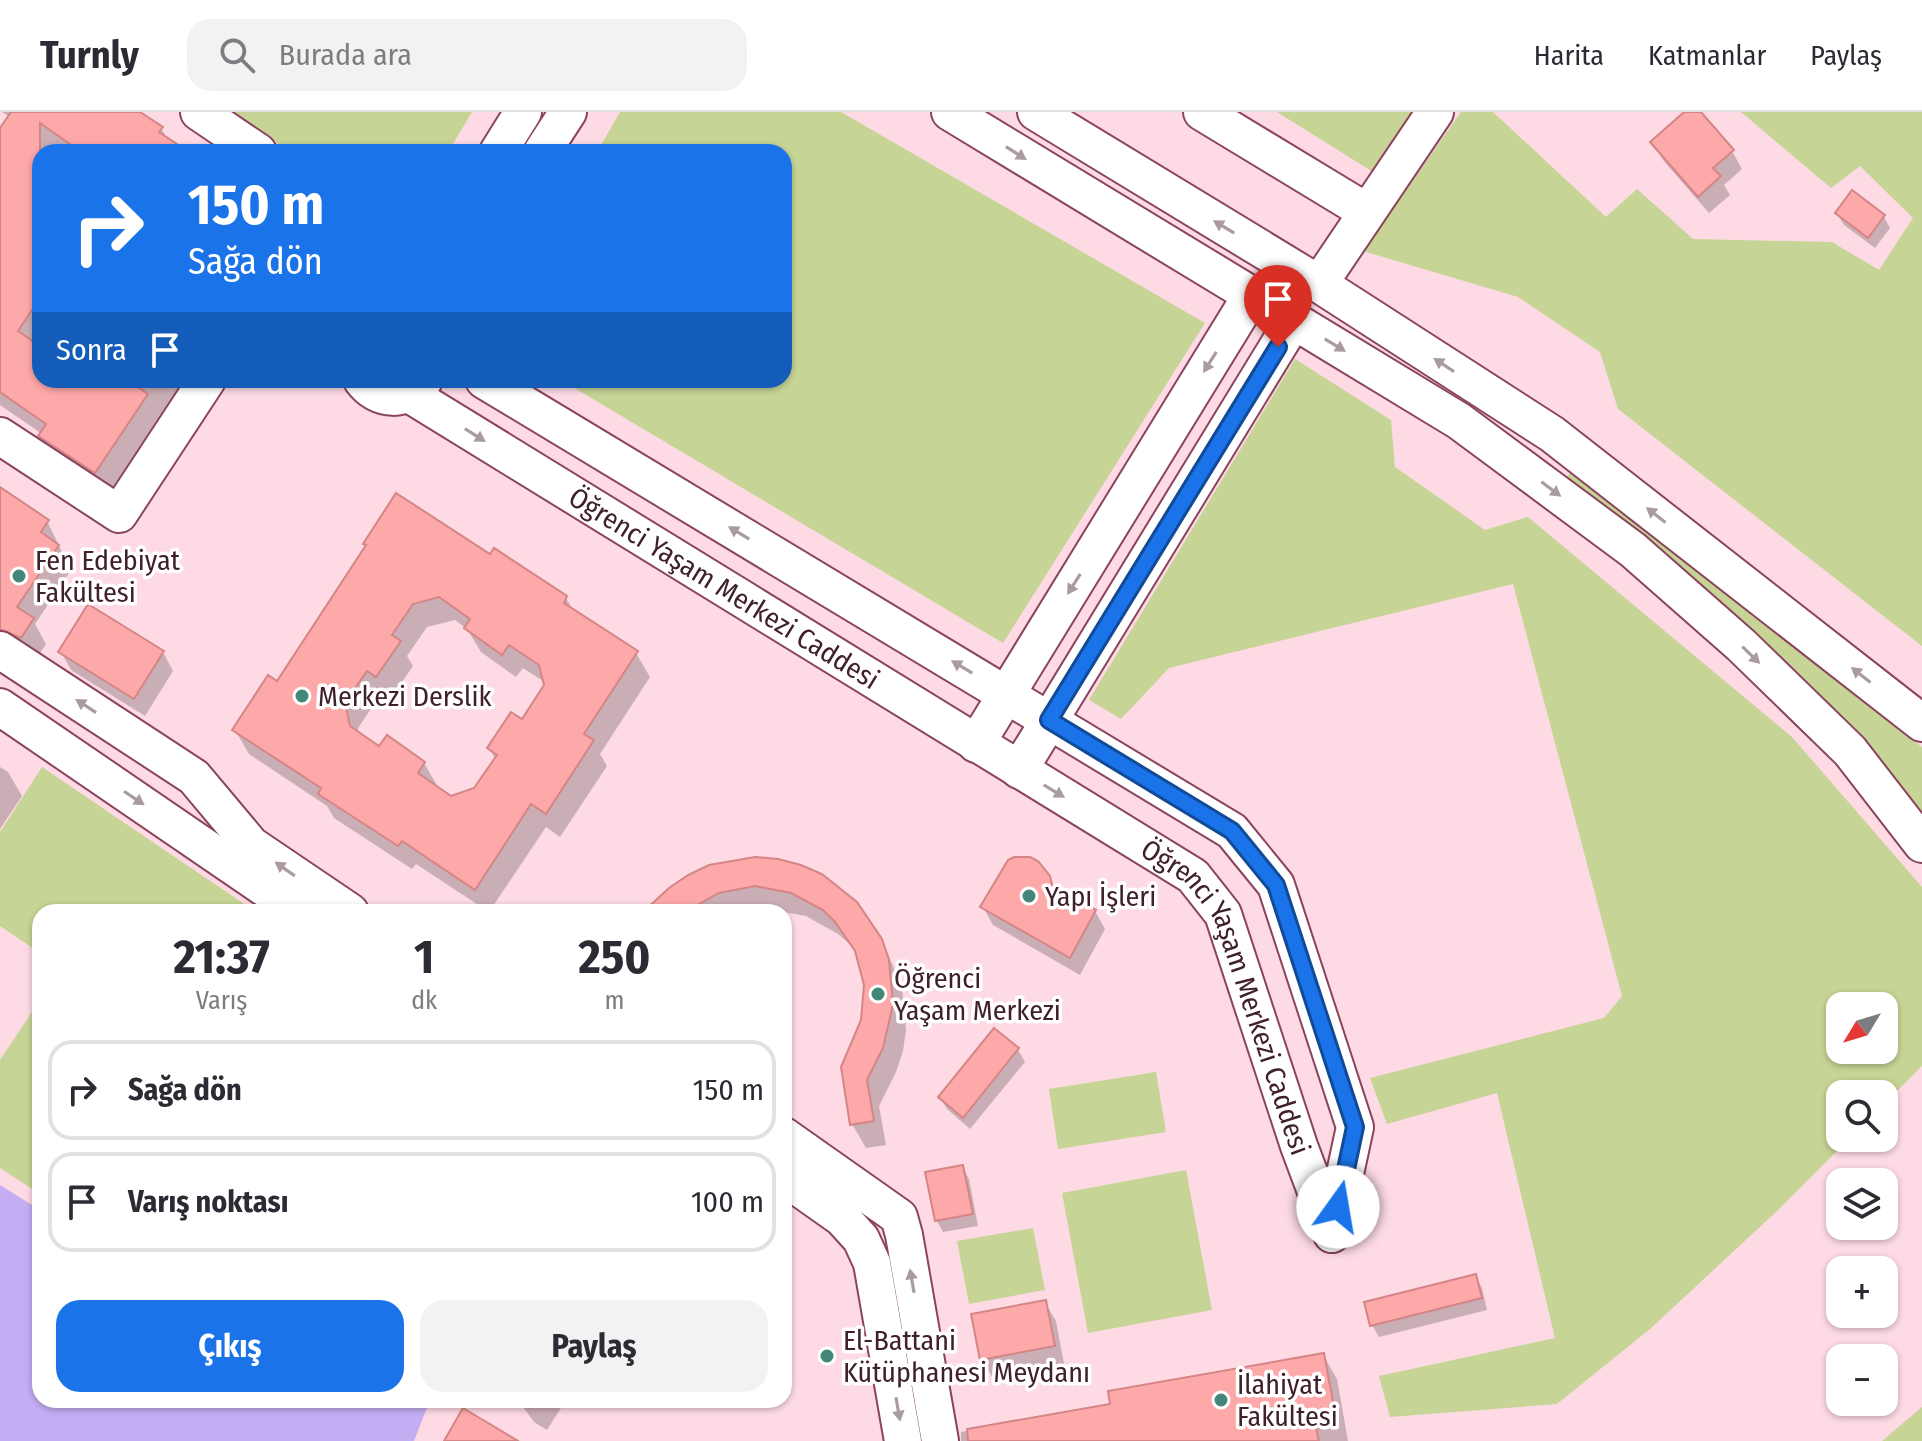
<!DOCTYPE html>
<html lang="tr">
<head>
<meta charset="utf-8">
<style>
	body { margin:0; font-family:"Fira Sans Condensed",sans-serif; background:#f2f2f3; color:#2b2b33; height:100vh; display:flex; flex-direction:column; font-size:30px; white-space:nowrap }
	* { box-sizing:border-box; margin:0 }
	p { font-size:26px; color:#7c7c81 }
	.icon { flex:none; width:44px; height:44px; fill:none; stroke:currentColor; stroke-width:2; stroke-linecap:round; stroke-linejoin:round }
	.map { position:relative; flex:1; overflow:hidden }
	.drawer { position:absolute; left:32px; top:792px; width:760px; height:504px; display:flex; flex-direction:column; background:#fff; border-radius:24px; box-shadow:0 2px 6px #0004 }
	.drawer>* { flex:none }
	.top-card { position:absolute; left:32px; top:32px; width:760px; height:244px; border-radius:24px; box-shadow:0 2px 6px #0004; background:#1a73e8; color:#fff; overflow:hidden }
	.needle { width:52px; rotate:232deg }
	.buttons { position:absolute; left:1826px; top:880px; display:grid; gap:16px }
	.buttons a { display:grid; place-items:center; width:72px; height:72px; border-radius:16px; background:#fff; box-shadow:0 2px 6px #0004; font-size:40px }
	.pin { position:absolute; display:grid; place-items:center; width:68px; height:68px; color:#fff; margin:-82px -34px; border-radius:50% 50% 50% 0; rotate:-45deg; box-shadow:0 0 8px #0007 }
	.pin .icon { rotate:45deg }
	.me { position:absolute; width:88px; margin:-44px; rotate:13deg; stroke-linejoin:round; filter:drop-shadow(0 0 6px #0008) }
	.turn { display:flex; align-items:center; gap:28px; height:168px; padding:0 24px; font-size:36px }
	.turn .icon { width:104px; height:104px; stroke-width:2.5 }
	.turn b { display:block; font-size:56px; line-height:68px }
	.then { display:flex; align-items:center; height:76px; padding:0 24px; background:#0003; gap:16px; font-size:30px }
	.eta { display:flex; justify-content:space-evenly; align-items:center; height:136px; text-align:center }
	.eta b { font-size:48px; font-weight:700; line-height:56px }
	.primary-button { display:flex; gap:16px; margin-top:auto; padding:16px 24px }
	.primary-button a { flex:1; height:92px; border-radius:24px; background:#1a73e8; color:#fff; font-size:32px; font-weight:700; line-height:92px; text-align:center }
	.primary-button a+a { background:#f2f2f3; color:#2b2b33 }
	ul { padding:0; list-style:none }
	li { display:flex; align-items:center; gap:24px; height:100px; margin:0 16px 12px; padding:0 8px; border:4px solid #e1e1e2; border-radius:24px }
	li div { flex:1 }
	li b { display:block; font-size:30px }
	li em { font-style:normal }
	header { display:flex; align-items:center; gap:48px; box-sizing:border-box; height:112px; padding:0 40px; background:#fff; border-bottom:2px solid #e1e1e2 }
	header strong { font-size:38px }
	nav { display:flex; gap:44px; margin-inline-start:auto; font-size:28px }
	.search { width:560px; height:72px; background:#f2f2f3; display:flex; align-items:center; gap:20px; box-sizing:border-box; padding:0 28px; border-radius:24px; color:#7c7c81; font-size:30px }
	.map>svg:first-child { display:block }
</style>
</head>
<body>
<header>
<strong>Turnly</strong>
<div class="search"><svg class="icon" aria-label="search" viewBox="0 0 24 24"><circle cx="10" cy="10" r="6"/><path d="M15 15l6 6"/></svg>Burada ara</div>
<nav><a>Harita</a><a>Katmanlar</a><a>Paylaş</a></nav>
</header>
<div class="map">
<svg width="1922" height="1329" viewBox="0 0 1922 1329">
	<rect width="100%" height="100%" fill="#fddae4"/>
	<g fill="#c6d495" fill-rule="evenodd">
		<path d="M231,0h241l-24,40h-158z"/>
		<path d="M620,0h221l364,211 -202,320 -442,-263h223v-228h-187z"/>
		<path d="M1277,0h140l-44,60z"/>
		<path d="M1461,0h32l113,105 31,-28 56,50 139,3 47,28 34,-52 -53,-52 -29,22 -90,-76h181v534l-304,-237 -18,-57 -82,-55 -155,-46z"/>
		<path d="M1295,247l96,61 4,47 90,63 43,-13 264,220 130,150v179l-38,38v-10h-44v44h10l-73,73 -127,118 -93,75 -167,13 -11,-41 176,-38 -58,-245 -110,31 -17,-46 234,-60 18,-22 -109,-412 -344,84 -48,51 -32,-19zM1840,894h44v44h-44z"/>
		<path d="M1571,360l351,275v70l-357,-338z"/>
		<path d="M42,655l214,145h-216v41l-40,-27v-94z"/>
		<path d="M40,888v194l-40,-26v-108z"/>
		<path d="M1156,960l10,60 -108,17 -9,-60z"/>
		<path d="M1186,1058l26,140 -124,23 -26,-140z"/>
		<path d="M1033,1116l12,62 -76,14 -12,-63z"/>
		<path d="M1922,1295v34h-40z"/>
	</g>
	<path fill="#c3adf3" d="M0,1073l40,25v190h390l-16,41h-414z"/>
	<g fill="#0003" fill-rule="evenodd">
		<path d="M2,0h135l24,16 7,12 17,12h-122l-3,-2 -2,2h-18v190l-3,4 3,3v31h155l-17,13 -69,103 -55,-36 -14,-24 2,-2 -42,-29v-273l10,-15z"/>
		<path d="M1687,0h12l33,39 10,18 -18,16 6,10 -21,18 -46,-53 -10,-18z"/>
		<path d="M1837,102l47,3 6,11 -15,20 -31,-23z"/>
		<path d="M0,378l47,31 24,49 -36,54 11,20 -11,17 -35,-13z"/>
		<path d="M490,445l76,41 8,14 62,41 14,24 -50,77 7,12 -47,71 -14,-10 -57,85 -73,-48 -4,5 -78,-51 -7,-12 -78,-52 -14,-24 43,-46zM455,508l12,9 14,23 35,25 7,-9 23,15 -24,39 -33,26 7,12 -21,30 -24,8 -13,-11 -14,-24 -44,-14 -21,-14 -1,-7 23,-34 9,6 23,-34 -6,-10 20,-29z"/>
		<path d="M61,540h102l10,19 -28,45 -74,-46z"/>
		<path d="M0,655l8,5 14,24 -22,33z"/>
		<path d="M778,749l106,85 18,40 4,44 -3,21 -7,21 -17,34 7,39 -20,3 -14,-24 6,-87 8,-34 -4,-36 -10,-21 -14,-12 -32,-18 -22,-4 -14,-2 -120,2z"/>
		<path d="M1048,765l8,12 39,22 10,18 -25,46 -87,-50 -10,-18z"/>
		<path d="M994,919l24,19 7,12 -55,67 -23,-20 -7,-12z"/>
		<path d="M962,1055l7,12 9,47 -35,6 -6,-11z"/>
		<path d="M1475,1164l7,12 5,22 -108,27 -7,-12z"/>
		<path d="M1045,1191l11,18 8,43 -72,13 -10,-18z"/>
		<path d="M1323,1243l14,24 11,62h-387v-9l152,-27z"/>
		<path d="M518,1288h48l-19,30 -13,-8z"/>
	</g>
	<g fill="#fda8a9" stroke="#d58586" stroke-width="2" fill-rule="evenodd">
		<path d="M11,0h129l23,15 -4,5 30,20h-108l-41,-29v175l-22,33 22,15v34h87l21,14 -53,79 -57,-37 8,-12 -46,-32v-264z"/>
		<path d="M1684,0h17l33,38 -21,18 8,8 -23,21 -48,-55z"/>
		<path d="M1852,78l33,25 -17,23 -33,-25z"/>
		<path d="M0,375l49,33 -8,12 18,13 -42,62 17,11 -13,20 -21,-9z"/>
		<path d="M396,381l94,61 4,-6 73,48 -3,7 74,48 -54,83 10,6 -48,74 -15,-10 -56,86 -73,-49 -4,5 -80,-52 3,-6 -89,-58 36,-55 9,6 89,-136 -3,-1zM439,485l31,22 -6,9 38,27 7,-10 30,20 5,20 -22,34 -11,-7 -24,36 10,7 -23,33 -23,8 -33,-23 7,-11 -38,-27 -8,11 -29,-20 -5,-23 22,-32 9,6 25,-36 -9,-6 21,-31z"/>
		<path d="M88,492l76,47 -30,48 -76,-47z"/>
		<path d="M755,745l23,2 23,6 21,9 35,28 25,37 7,21 4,44 -10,44 -16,32 7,41 -24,4 -9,-58 20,-47 3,-35 -9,-34 -20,-29 -12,-12 -32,-17 -36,-7 -36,7 -34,19h-42l26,-24 19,-13 21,-10z"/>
		<path d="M1014,745h16l8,4 12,15 2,9 44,25 -26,48 -90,-51 28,-47z"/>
		<path d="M994,916l25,20 -56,70 -25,-21z"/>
		<path d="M963,1053l10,49 -38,7 -10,-49z"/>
		<path d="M1476,1162l6,24 -112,28 -6,-24z"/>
		<path d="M1046,1188l9,46 -75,14 -9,-46z"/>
		<path d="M1324,1241l13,71 -21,4 3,13h-351l-1,-12 143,-25 -2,-13z"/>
		<path d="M463,1296l55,33h-74z"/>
	</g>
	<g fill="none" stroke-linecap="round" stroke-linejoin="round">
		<g stroke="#8a445d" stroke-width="40">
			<g id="minor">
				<path d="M199,0l59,40"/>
				<path d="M950,0l509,309 174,129 108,95 109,106 72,93"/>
				<path d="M1036,0l283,172 233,150 370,289"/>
				<path d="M1202,0l165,100"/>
				<path d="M498,40l25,-40"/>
				<path d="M542,40l26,-40"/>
				<path d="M1319,172l116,-172"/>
				<path d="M362,268c16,22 45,23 62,0"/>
				<path d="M484,268l748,451 44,54 79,242 -23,107"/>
				<path id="s1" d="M409,282l784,482 30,38 76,232 33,88"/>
				<path d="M0,324l119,78 88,-134"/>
				<path d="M0,538l194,127 57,68 99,67"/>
				<path d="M0,595l300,205"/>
				<path d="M976,632l275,-448"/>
				<path d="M1019,658l275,-450"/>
				<path d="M784,1024l115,81 5,18 36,206"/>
				<path d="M784,1065l58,41 19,21 11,24 31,178"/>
			</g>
		</g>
		<use href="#minor" stroke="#fff" stroke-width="36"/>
	</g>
	<defs><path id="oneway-solid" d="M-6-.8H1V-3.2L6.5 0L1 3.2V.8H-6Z" transform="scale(2)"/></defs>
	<g fill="#a99ba0">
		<use href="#oneway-solid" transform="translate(1016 41) rotate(32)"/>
		<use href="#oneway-solid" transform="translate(1224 115) rotate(-149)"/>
		<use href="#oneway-solid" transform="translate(1335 233) rotate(31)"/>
		<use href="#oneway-solid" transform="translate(1210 250) rotate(122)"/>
		<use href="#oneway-solid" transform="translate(1444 253) rotate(-147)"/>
		<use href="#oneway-solid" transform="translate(475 323) rotate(32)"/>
		<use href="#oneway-solid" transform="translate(1551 377) rotate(37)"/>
		<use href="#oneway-solid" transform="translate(1656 403) rotate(-142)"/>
		<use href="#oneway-solid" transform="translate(739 421) rotate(-149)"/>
		<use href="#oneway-solid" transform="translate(1074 472) rotate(122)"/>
		<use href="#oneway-solid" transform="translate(1751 543) rotate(44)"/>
		<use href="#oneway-solid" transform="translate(962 555) rotate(-149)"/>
		<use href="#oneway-solid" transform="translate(1861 563) rotate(-142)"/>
		<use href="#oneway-solid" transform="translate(86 594) rotate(-147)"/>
		<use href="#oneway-solid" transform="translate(1054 679) rotate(31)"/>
		<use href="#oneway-solid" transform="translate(134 686) rotate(34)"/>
		<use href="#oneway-solid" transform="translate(285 757) rotate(-145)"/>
		<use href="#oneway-solid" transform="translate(912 1169) rotate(-100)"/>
		<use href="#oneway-solid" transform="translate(898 1297) rotate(80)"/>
	</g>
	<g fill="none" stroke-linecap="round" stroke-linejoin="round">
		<g stroke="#114b97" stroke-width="20">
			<path id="route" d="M1278,235l-229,373 183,111 44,54 79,242 -17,80"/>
		</g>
		<use href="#route" stroke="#1a73e8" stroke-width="14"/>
	</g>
	<g fill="#448779" stroke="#fff" stroke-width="3">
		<circle cx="19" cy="464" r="8"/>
		<circle cx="302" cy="584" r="8"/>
		<circle cx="1029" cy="784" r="8"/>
		<circle cx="878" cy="882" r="8"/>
		<circle cx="827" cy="1244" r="8"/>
		<circle cx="1221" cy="1288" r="8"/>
	</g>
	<g text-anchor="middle" stroke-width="7" stroke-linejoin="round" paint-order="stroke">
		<g font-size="28" fill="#3f202b" stroke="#fff" text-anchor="start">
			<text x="35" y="458">Fen Edebiyat<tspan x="35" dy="32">Fakültesi</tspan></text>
			<text x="318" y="594">Merkezi Derslik</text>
			<text x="1045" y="794">Yapı İşleri</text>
			<text x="894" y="876">Öğrenci<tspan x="894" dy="32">Yaşam Merkezi</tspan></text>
			<text x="843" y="1238">El-Battani<tspan x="843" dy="32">Kütüphanesi Meydanı</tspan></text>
			<text x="1237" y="1282">İlahiyat<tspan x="1237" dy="32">Fakültesi</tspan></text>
		</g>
		<g font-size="28" fill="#3f202b" stroke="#fff">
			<text dy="10" stroke="none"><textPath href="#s1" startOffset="370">Öğrenci Yaşam Merkezi Caddesi</textPath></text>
			<text dy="10" stroke="none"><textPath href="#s1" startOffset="1042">Öğrenci Yaşam Merkezi Caddesi</textPath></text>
		</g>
	</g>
</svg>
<div class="buttons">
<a><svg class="needle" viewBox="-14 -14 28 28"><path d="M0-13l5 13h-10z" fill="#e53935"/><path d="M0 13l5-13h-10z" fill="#7c7c81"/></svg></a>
<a><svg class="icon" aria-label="search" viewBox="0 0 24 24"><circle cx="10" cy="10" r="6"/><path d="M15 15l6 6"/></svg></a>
<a><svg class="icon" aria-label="layers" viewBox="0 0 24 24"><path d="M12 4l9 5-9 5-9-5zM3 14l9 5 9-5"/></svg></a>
<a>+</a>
<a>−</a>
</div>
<div class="pin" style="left:1278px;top:235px;background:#d93025"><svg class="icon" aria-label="arrive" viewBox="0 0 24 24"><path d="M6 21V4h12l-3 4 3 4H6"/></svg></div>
<svg class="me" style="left:1338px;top:1095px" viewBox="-20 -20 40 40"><circle r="19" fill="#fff"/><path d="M0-13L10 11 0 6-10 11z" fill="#1a73e8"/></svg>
<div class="top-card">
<div class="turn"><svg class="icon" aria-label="right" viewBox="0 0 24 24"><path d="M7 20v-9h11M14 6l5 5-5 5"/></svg><div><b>150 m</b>Sağa dön</div></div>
<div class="then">Sonra<svg class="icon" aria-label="arrive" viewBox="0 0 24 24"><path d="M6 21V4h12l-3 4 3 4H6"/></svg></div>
</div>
<section class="drawer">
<div class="eta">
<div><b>21:37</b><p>Varış</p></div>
<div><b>1</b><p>dk</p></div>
<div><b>250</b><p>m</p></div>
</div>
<ul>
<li><svg class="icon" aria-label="right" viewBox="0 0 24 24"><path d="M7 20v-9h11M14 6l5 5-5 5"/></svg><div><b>Sağa dön</b></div><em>150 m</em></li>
<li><svg class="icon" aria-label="arrive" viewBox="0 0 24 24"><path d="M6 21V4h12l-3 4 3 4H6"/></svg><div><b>Varış noktası</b></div><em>100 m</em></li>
</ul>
<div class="primary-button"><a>Çıkış</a><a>Paylaş</a></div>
</section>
</div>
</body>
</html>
